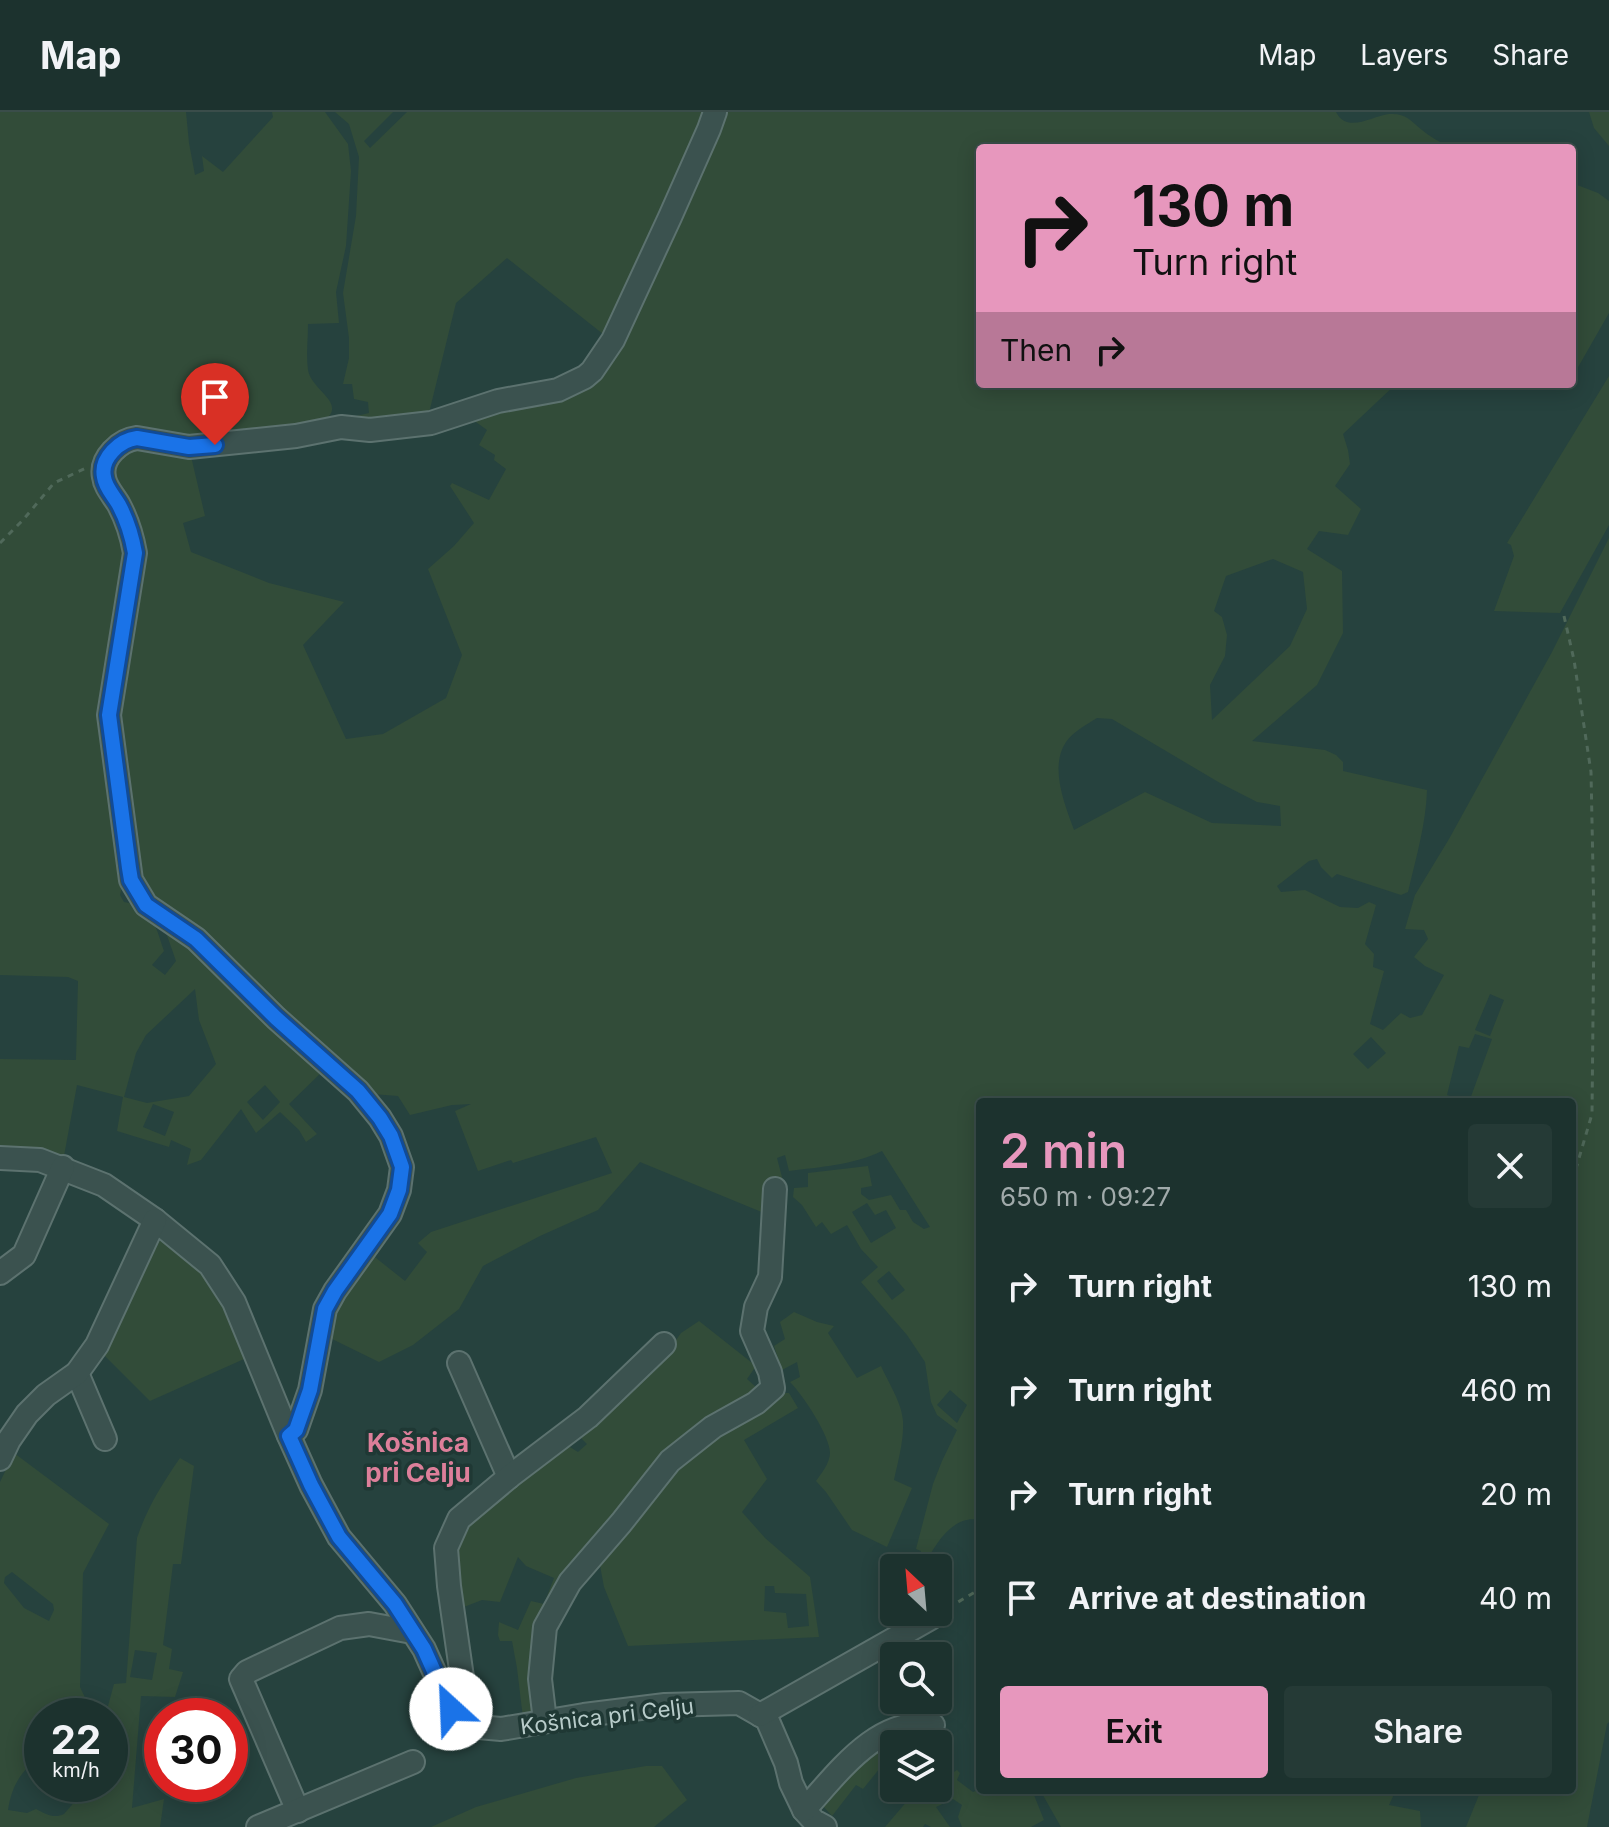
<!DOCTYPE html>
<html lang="en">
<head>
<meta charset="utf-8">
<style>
	body { margin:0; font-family:Inter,sans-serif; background:#253a36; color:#f1f3f6; height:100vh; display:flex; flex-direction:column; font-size:30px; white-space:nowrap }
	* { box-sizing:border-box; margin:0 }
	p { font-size:26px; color:#a0aaaa }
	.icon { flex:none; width:44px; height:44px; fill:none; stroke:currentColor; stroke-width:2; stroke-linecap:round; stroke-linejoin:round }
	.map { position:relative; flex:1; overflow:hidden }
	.details { position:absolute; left:976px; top:986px; width:600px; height:696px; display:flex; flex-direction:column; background:#1c322e; border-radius:8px; box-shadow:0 4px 20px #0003,0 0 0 2px #3a4d4a }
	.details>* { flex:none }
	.hud { position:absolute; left:976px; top:32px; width:600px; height:244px; border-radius:8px; box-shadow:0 4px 20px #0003,0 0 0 2px #3a4d4a; background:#e797bd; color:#111; overflow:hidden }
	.needle { width:52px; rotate:334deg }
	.controls { position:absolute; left:880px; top:1442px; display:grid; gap:16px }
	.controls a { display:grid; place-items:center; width:72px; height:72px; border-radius:8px; background:#1c322e; box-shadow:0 4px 20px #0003,0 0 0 2px #3a4d4a; font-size:40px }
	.speed { position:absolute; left:24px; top:1586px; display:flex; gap:16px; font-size:40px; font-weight:700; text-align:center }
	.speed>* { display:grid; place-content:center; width:104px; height:104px; border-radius:50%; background:#1c322e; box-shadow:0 4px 20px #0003,0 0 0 2px #3a4d4a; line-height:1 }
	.speed small { font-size:20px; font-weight:400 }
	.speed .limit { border:12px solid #d22; background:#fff; color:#111 }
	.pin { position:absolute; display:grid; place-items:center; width:68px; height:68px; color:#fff; margin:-82px -34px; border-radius:50% 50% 50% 0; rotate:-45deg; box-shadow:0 0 8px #0007 }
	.pin .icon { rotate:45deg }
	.me { position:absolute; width:88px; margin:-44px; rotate:335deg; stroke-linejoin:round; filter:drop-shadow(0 0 6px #0008) }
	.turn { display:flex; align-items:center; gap:28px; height:168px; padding:0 24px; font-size:36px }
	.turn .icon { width:104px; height:104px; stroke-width:2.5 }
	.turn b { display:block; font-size:56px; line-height:68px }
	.then { display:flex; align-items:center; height:76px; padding:0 24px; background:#0003; gap:16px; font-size:30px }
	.round { display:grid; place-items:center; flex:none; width:84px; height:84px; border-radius:8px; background:#253a36 }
	.head { display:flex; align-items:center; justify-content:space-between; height:136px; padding:0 24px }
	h1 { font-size:48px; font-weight:600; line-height:60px; color:#e797bd }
	.primary-button { display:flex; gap:16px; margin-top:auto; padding:16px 24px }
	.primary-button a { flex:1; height:92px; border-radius:8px; background:#e797bd; color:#111; font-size:32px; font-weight:600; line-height:92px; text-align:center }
	.primary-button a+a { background:#253a36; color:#f1f3f6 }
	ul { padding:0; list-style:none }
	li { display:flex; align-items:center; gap:24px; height:104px; padding:0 24px }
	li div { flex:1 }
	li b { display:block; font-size:30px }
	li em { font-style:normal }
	header { display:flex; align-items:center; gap:48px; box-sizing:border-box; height:112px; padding:0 40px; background:#1c322e; border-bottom:2px solid #3a4d4a }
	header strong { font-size:38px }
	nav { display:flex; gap:44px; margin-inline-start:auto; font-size:28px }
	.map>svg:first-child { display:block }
</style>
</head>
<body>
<header>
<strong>Map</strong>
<nav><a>Map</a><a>Layers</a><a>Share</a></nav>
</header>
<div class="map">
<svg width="1609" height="1715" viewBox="0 0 1609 1715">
	<rect width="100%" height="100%" fill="#26423e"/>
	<g fill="#324c39" fill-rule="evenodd">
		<path d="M0,0h186l3,31 6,32 9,-4 -2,-15 21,16 50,-55 -1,-5h53l23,32 3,27 -5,75 -10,46 3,31 -31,1c0,15 -2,31 0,46 4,23 46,34 9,56l-216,28 28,86 -16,125 11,213 -4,17 4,7c28,4 32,25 40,49l-12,14 13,10 11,-14 -13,-37 163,144 -37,36 28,30 -11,8 -7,-12 -19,-18 -24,21 -15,-24 -40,51 -14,5 4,-16 -20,-9 -2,7 -52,-16 6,-34 -46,-12 -13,71 -26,-7 -38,-2v-88l76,1 2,-79 -10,-4 -68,-2zM195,877l4,31 17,44 -27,32 -42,7 -23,-6 12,-44 10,-18zM265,973l15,17 -17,18 -16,-18zM153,992l21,8 -9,24 -22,-9z"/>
		<path d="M335,0h58l-29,29 6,7 37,-36h301l-100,226 -101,-80 -51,45 -28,114 -67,5 -13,-4 21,-5 -1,-11 -14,-3 -2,-15h-9l6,-26v-20l-6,-45 13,-77 3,-59 -10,-33z"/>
		<path d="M722,0h614c11,22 36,4 53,2 17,-1 22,7 33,16 8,7 19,12 28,18h-470v236h416l-53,50 5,16 2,14 -15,22 26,23 -13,26 -29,-4 -12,18 35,22 1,62 -26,52 -65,56 73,9 11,5 7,7v9l84,19c-1,34 -11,68 -19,102l-7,3 -64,-21 -5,4 -11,-11 -4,-8 -8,2 -32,25 4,6 24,-2 35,17 18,1 11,-6 7,3 -11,39 9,10 -1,13 11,4 -14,53 13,6 18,-17 9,5 12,-3 22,-40 -19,-9 -11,-9 14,-18 -4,-9 -19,-1 10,-34 34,-56 103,-187 57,-114v1184l-2,2 -20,103h-121l15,-37h91v-688h-103l23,-63 -17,-5 -6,14 -10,-2 -12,49 20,7h-487v418c-29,-6 -46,27 -57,48h-7l5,-17 -5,-2 17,-65 9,-23 15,-31 -20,-15 -6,-13 -6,-40 -18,-27 -46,-53 17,-15 -17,-18 -14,-24 -16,9 -9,-12 -6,5 -14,-22 -9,-8 1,-9 14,-1v-14l60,-7 4,20 -11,2v6l8,6 22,-5 9,15h6l7,12 11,7 6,-2 -48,-76c-29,14 -62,16 -93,20l-4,-16 -8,3 6,23 -9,36 -134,-55 -42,48 -58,26 -57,30 -24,43 -46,36 -34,17 -51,-25 1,-19 42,-64 34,27 22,-29 -9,-9 13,-11 181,-59 -16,-36 -83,26 -2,-3 -33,11 -23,-60 16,-7 -19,1 -42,10 -12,-19 -25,-2 -211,-182 -24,-33 -25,-166 17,-94 -6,-115 -14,-43 21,-17 59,8 15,64 -22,7 8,29 78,31 75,19 -41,43 43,94 37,-5 63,-36 16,-43 -34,-86 26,-23 20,-23 -24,-37 2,-3 37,17 17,-31 -12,-9 1,-5 -16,-10 8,-15 -18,-13 113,-32zM1273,447l30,13 4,37 -17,37 -78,74 -2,-35 15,-29 2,-21 -5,-18 -8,-6 12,-35zM1097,606l15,1 108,64 37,19 23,4 1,20 -69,-3 -67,-31 -71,38c-9,-25 -25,-63 -8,-88 8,-11 20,-17 31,-24zM1490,882l14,6 -14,36 -15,-6zM1371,925l15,16 -18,16 -15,-15zM867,1091l8,12 11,-5 10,18 -25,15 -19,-31zM889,1159l16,19 -13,10 -15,-19zM950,1278l17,15 -10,18 -20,-18z"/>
		<path d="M1589,0h20v34l-15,-18z"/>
		<path d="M1572,71l26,10 11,8v112l-32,56 -5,1z"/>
		<path d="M1609,264v149l-49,88 -66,-2 20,-55 -3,-11 -4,-2z"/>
		<path d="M168,1125l31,26 54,92 -103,46 -46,-46 55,-113z"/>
		<path d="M794,1200l23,10 17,4 -6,7 29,45 24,-12c7,16 21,37 22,55 1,20 -5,40 -9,59l18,8 -25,59 -35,-17 -26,-38 -10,-11c5,-7 14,-18 14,-28 0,-17 -27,-58 -40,-71l10,-5 -3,-15 -15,8 -8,-24 11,-7 -5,-17z"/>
		<path d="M699,1209l57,45 -9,13 19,17 -63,35 -147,178 -11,103 -22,6 -6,-50 -5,-27h-12l-2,-6 1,-13 19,8 13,-29 13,3 10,-26 -28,-12 -8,-9 -18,45 -18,-2 -18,7c-5,-30 -15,-55 4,-82l97,-81 13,8 9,-8 -9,-9 54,-43 25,-25 24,-34z"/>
		<path d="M782,1281h7l9,15 -54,32 23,39 -25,33 23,26 45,39 9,60 -191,9 -24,-59 -5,-27 81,-102zM765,1474h9l1,7 31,1 3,32 -21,2 -2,-15 -22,-2z"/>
		<path d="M14,1341l95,71 -26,49 -3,114 7,15 21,4 6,-22 12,-1 11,-145c10,-30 25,-54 43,-80l14,8 -13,98h-8l-10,81 9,4 -3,20 14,3 -8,25 -34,-1 -9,112 32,-9 -4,28h-160v-345zM12,1460l41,32 1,6 -5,11 -25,-13 -20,-25 1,-6zM135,1538l22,3 -5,27 -22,-3zM42,1604h68v68h-20l-26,30c-10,5 -19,0 -28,-5l-9,4 -19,-3c4,-25 13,-40 34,-54z"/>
		<path d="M915,1622l8,10h-29v35l-14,-11 -17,21 -7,-4 -24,31 -9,-10 43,-55z"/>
		<path d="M646,1654h16l25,34 -33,27h-223l45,-20 100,-29z"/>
		<path d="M957,1658l3,3 -3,7 16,12 7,-3 52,1 12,30 -13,7h-69l-4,-10 4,-12 -9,-6 -17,8 14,20h-19l-6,-3 -2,3h-38l29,-34 -7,-5h31v-15l6,5z"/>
		<path d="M1040,1678h356l-7,15 31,6 1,16h-360z"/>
	</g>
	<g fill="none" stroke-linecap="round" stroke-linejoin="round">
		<g stroke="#5c726f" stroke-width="26">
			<g id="minor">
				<path d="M0,1046l40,2 64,25 51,35 55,45 24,37 55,134 22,49 28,52 56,67 29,45 27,60 16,17 34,3 83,-14 81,-10 74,-2 28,16 19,44 5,20 13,27 10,11 11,6"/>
				<path d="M0,1161l24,-18 39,-88"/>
				<path d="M459,1251l50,114"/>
				<path d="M77,1261l28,66"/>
				<path d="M289,1324l7,-6 14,-40 15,-81 10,-18 55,-77 9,-24 3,-23 -11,-31 -11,-18 -22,-27 -82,-73 -80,-79 -50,-34 -15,-25 -22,-165 26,-162c-3,-17 -8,-33 -16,-48 -5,-9 -14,-18 -15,-28 -4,-19 16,-37 33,-39l52,9 107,-11 45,-9 29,3 61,-7 67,-22 60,-11 27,-13 7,-6 21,-31 57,-123 39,-88 6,-17"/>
				<path d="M0,1347l9,-19 18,-26 19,-19 31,-22 20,-28 58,-125"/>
				<path d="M760,1603l171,-97"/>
				<path d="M545,1609l-5,-42 5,-52 25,-45 51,-59 49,-62 43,-34 43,-24 17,-15 -3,-16 -18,-41 4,-24 14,-30 5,-88"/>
				<path d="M476,1615l-14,-50 -13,-91 -3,-38 13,-29 50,-42 79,-60 76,-73"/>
				<path d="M804,1698c34,-37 73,-93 129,-85"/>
				<path d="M298,1699l-57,-132 6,-7 93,-44 29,-4 43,8"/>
				<path d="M258,1715l155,-65"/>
			</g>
		</g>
		<g stroke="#50695a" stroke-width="3" stroke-dasharray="6 6" stroke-linecap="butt">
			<path d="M0,431l23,-23 31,-37 32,-15"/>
			<path d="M1564,504l10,44 17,112 3,148 -2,194 -20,68"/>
			<path d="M948,1496l32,-19"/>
		</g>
		<use href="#minor" stroke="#3b524f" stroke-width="22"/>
	</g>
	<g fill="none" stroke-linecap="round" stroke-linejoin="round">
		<g stroke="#114b97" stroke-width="20">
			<path id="route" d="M215,333l-26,2 -52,-9c-17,2 -37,20 -33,39 1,10 10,19 15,28 8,15 13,31 16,48l-26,162 20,153 2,12 15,25 50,34 80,79 82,73 22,27 11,18 11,31 -3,23 -9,24 -55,77 -10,18 -15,81 -14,40 -7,6 22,49 28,52 56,67 29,45 27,60"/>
		</g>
		<use href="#route" stroke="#1a73e8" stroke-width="14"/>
	</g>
	<g text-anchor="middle" stroke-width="7" stroke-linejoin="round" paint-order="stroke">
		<g font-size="22" fill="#b8ccca" stroke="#1f3834">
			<text transform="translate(607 1604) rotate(-7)" y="8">Košnica pri Celju</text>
		</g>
		<g font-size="26" font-weight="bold" fill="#dd7f9a" stroke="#1f3834">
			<text x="418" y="1340">Košnica<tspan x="418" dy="30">pri Celju</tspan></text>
		</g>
	</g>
</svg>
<div class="controls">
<a><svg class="needle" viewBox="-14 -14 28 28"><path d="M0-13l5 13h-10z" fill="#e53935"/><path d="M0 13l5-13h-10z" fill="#a0aaaa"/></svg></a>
<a><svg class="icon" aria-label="search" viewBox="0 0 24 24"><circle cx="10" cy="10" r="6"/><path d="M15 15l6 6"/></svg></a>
<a><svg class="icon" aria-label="layers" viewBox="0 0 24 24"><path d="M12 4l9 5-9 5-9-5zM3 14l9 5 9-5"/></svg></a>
</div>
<div class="speed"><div>22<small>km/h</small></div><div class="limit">30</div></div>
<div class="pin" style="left:215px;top:333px;background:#d93025"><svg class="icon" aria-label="arrive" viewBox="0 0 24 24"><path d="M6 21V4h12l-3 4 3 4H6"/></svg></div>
<svg class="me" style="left:451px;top:1597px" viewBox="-20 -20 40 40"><circle r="19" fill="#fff"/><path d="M0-13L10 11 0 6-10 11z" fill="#1a73e8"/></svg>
<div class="hud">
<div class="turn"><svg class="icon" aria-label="right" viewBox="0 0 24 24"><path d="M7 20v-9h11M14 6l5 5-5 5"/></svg><div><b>130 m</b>Turn right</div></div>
<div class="then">Then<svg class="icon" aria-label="right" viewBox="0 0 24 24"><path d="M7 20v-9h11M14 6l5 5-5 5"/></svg></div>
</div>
<section class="details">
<div class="head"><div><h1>2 min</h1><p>650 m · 09:27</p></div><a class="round"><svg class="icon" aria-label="close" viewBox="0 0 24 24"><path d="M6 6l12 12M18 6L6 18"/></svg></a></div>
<ul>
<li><svg class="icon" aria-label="right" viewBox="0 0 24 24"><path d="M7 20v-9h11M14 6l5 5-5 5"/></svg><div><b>Turn right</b></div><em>130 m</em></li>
<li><svg class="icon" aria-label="right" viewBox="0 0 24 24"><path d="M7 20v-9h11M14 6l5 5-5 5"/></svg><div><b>Turn right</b></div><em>460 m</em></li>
<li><svg class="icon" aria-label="right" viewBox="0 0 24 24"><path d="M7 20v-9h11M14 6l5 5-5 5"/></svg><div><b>Turn right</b></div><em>20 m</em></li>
<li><svg class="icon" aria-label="arrive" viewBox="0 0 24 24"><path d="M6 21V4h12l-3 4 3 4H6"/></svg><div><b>Arrive at destination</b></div><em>40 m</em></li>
</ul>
<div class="primary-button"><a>Exit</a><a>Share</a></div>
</section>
</div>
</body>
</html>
